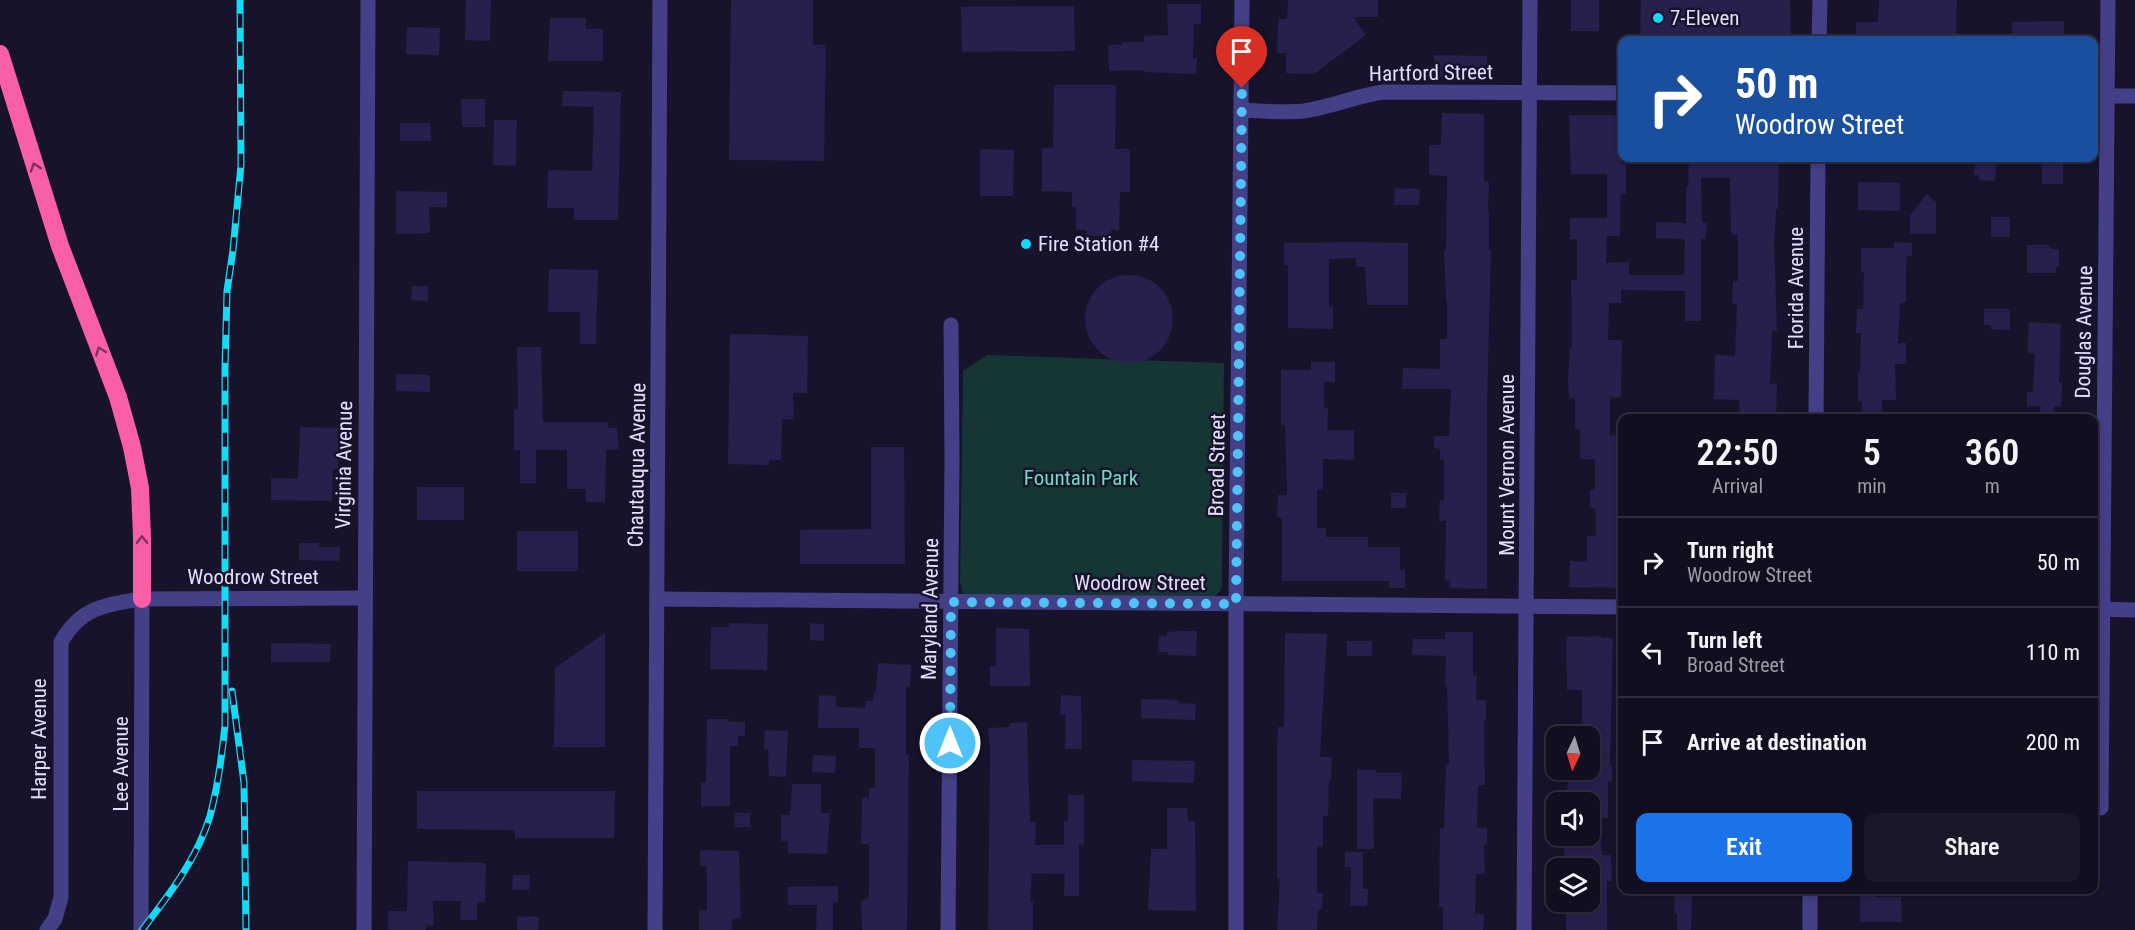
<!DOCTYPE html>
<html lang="en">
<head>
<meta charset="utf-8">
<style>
	body { margin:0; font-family:"Roboto Condensed",sans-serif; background:#1a1729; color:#f1f3f6; height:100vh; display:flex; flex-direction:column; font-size:22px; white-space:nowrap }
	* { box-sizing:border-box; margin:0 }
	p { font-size:20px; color:#9c9ca5 }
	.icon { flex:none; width:33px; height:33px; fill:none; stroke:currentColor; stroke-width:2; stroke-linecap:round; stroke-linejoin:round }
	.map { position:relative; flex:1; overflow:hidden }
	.sheet { position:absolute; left:1618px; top:414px; width:480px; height:480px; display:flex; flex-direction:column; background:#110e20; border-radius:12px; box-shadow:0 3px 9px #0003,0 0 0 2px #302e3e }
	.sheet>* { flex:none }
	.hud { position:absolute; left:1618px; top:36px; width:480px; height:126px; border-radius:12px; box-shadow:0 3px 9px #0003,0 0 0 2px #302e3e; background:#1a4fa0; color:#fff; overflow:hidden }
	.needle { width:39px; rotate:184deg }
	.fabs { position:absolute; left:1546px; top:726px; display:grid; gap:12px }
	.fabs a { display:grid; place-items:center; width:54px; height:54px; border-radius:12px; background:#110e20; box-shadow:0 3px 9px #0003,0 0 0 2px #302e3e; font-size:30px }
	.pin { position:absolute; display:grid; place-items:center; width:51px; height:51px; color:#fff; margin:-62px -26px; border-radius:50% 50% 50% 0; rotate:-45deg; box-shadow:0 0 6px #0007 }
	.pin .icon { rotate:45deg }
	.me { position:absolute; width:66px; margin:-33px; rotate:0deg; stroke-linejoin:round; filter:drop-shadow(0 0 4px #0008) }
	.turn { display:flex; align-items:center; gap:21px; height:126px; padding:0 18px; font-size:27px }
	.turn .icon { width:78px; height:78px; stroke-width:2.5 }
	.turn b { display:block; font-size:42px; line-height:51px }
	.eta { display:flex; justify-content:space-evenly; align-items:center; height:102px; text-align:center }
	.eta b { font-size:36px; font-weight:600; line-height:42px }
	.primary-button { display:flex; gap:12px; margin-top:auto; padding:12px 18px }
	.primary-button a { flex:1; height:69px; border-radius:12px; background:#1a73e8; color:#fff; font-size:24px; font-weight:600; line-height:69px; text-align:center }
	.primary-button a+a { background:#1a1729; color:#f1f3f6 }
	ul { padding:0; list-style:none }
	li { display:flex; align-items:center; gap:18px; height:90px; padding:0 18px; border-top:2px solid #302e3e }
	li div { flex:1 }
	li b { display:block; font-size:22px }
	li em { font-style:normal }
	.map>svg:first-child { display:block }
</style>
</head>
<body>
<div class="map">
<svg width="2135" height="930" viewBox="0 0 2135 930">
	<rect width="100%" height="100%" fill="#17132b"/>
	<path fill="#163535" d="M987,355l237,8 -2,222 -1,5 -7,7 -246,-1 -5,-3 -3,-10 3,-212z"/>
	<g fill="#291f4c">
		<path d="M466,0h25l-1,41 -25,-1z"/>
		<path d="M731,0h82v45h13l-2,116 -95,-1z"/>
		<path d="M1288,0h90v17h-25l13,18 -52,39 -28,-1v-20h-9l1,-34h9z"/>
		<rect x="1571" y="0" width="28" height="31"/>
		<path d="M1641,0h149l1,40h-107v-4h-44z"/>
		<path d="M1879,0h78l-1,40h-100v-18h22z"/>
		<path d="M1167,4h34v20h-7l-1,34h4l-1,16 -52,-2v-2l-35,1 -1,-26h14v-3h22v-6l24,-1z"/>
		<path d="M1074,6l1,45 -113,1 -1,-45z"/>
		<path d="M550,18h36v11h17v32h-55z"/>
		<path d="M2064,21v15h-12v3l-18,1v-5l-22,1v-14z"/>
		<path d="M407,27l33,1 -1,27 -33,-1z"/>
		<path d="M1434,55l53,1 -1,22 -53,-1z"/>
		<path d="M1054,85h62l-1,64h15v43h-10l-1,38h-8v6h-25l1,-6h-11v-23h-4v-15l-30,-1v-43h11z"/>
		<path d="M563,91l58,1 -3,128h-44v-12h-27l1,-38 44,1 2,-64 -32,-1z"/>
		<path d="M461,99h24v28h-23z"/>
		<path d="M1442,113l42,1v67l5,1 -1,30h1v38h2l-4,154v185l-37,-1v-7l-5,-1 1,-59h-7l1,-21h4v-40h-4v-11l-6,-1v-12h15l2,-47h-49l1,-21 37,1v-30h7v-38l-1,-1 -2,-50h2l1,-74 -18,-1v-30h12z"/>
		<path d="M1569,115h52v49h5v30h-5l-1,42h-13l-1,27 23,-1v13h55l1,-36 -29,-1v-16l30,1v-36h2l1,-29 41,2v-2h49l-1,51h-2l-2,35 3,87h-5l-2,53 7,-1 -1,35h-36l-1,-18 -25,-1 1,-44 20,1 2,-52 -5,-1 1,-22h5v-46l-7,-1 -1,-56h-29l1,45h5l-1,16h-5v82h-16v-30l-64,-1v13h-12l-1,37h14l-1,57 -11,1v37l13,1v23h-3l1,98h-2l-1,31 -49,-1 1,-26 17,1v-26h9l-1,-28h-5v-18h5v-31h-15v-29l-5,-1v-31l-6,1 -1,-20 2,-31h2l-1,-68h6v-41h-7v-21h37v-44h-36z"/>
		<path d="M494,120h23l-1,46 -23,-1z"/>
		<path d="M400,123h30l1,18h-31z"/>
		<path d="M980,149l34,1 -1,46h-33z"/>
		<path d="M1975,158h21l-1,23 -16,-1v-5h-5z"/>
		<path d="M2042,158h16l-1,3h6v23h-21z"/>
		<path d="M1858,182l42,1v28l-42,-1z"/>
		<path d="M1395,188l25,1 -1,16h-25z"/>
		<path d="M396,191l51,1v15h-18l1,26 -34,1z"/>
		<path d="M1927,194l9,8v32h-26v-19z"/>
		<rect x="1991" y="217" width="19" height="20"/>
		<path d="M1353,242l55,1v62h-41l-2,-38h-9v-9l-27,1v48h4v22l-45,-1v-63h-4v-22z"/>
		<path d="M1894,242l18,1v13h-5l-1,11v35l-6,1 -2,40h8v21h-11l1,36h-14v18h-20v-17h-4v-29h2l1,-39h-5l1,-24h6l1,-37h-3v-24h33z"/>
		<path d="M2027,245h23v4h9v18h-3v6h-29z"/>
		<path d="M549,269l49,1 -2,74h-16v-32h-32z"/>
		<circle cx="1129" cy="319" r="44"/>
		<path d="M412,286h16v15l-17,-1z"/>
		<path d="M1984,309h26v21l-19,-1v-4h-7z"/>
		<path d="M2029,322l32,2 -2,59h3l-1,23h-7v6h-14l1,-6h-14v-14h6l2,-38 -8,-1z"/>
		<path d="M730,334l78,2 -1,57h-14l1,26h-12l-1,41h-12v5l-41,-1z"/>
		<path d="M517,347h24l2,75h66l-1,6h9l2,21 -13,1 -1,52h-19v-13h-19v-39h-31v33h-16v-33h-6v-41h4z"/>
		<path d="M1311,362h24v20h-11v25l4,1 -1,22h27v30l-31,-1v31h-6v38h9v9h42v10h32v23h5v18h-16v-7h-107v-64h-5l1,-22h9l-2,-70h-4v-55h30z"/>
		<path d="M396,374l34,1v17l-34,-1z"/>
		<path d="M300,427l38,1v41h-5l-1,32 -61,-1v-22l27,1z"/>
		<path d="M871,447h33l1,117h-105v-34l71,-1z"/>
		<rect x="417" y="487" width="47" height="33"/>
		<rect x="1391" y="493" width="15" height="15"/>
		<rect x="517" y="531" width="61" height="40"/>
		<path d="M299,543h20l-1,4h22l-1,14 -40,-1z"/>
		<path d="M729,623l39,1 -1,46 -57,-1 1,-42h18z"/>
		<path d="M810,623l14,1v17l-14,-1z"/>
		<path d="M996,628l33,1 1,57h-40v-20h6z"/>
		<path d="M1179,631h18l-1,25 -29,-1 1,-3h-10l1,-16h8v-4z"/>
		<path d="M1445,632h28v43l4,1 -1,24h10v21h-2l1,64h-7l-1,43h10v17h-3l1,29h-9l-1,40h9l-1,16h-40v-23h-4l1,-79h4l2,-64h3l-2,-79h-2l1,-29 -34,-1 1,-16h32z"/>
		<path d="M605,633v114h-51l1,-79z"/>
		<path d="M1285,633l42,1 -7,123h12l-1,22h-2l-1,37h-5v30h-6v47h6l-1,16h-4l-1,21h-40l3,-52h-3v-131l1,-20h6z"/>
		<path d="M1601,636v2h12l-3,128h2v15h-4v37h-18v-16h-23l1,-32h22v-34h-8v-46h-15l-1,-53z"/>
		<rect x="1347" y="641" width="25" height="15"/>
		<path d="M271,643l60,1 -1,18h-59z"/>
		<path d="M878,663l33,2 -1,22h-4v68h3l-2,175h-45l-1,-30 7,-1 1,-8v-47h-8l1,-47 7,1v-10h6v-40h-16v-20h-41l1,-33 17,1v11l29,1 1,-7h7l1,-9h2z"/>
		<path d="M1061,695l20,1 1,53h-17l1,-34h-6z"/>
		<path d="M1141,699l38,1v3l17,1 -1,16 -54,-2z"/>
		<path d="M707,719h21l1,3h16v14h-7v10h-8v60h-29v-23h5z"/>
		<path d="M1027,722l3,100h6l-1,23h29v-24h4v-26h16v50l-5,-1v52h-15l1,-22 -33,-1 -2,28h3v29h-45l2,-179 -2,-23 22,-1v-4z"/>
		<path d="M765,730l23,1 -2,46 -17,-1 -1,-27h-4z"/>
		<path d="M813,755l23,1 -1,17 -23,-1z"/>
		<path d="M1132,760l63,1 -1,22 -62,-2z"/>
		<path d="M1357,770h19v3h26l-1,26 -28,-1 1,51h-17z"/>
		<path d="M792,784h29v29h9l-3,41 -39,-1v-11l-7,-1v-26h9z"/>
		<path d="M417,791h198l-1,47h-99v-8l-98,-1z"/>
		<path d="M1167,808h20l1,13h7l1,90 -48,-1 3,-61h16z"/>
		<path d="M735,813h15v14h-16z"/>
		<path d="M1565,836h36l1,19h9l1,26h-5v49h-41v-28h24v-34h-26z"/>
		<path d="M700,850l39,1 2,67 -9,1v11h-33v-20h8v-36l-1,-8h-6z"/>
		<path d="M1345,852h18v37h5l-1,17h-17l1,-39h-6z"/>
		<path d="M408,861l78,2 -1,39h-8v18h-17l1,-19h-28l1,24 -8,1v4h-38v-19h19z"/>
		<path d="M513,875h17l-1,15h-17z"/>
		<path d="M838,886v16h-5v28h-17l1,-25h-29l-1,-18z"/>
		<path d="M1860,890h15v7h26l1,25h-42z"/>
		<path d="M1675,894l17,1 -1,35h-14v-17h-3z"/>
		<path d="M517,916l22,1 -1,13h-21z"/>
	</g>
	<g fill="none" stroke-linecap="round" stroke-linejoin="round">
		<g stroke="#444088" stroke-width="15">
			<path d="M1819,40l1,-40"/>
			<path d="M2094,96h41"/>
			<path d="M1242,110c20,1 42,3 62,1 27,-4 52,-15 79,-19l240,1"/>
			<path d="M1816,418l2,-260"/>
			<path d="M657,599l966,8"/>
			<path d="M2094,609l41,1"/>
			<path d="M2101,808l7,-808"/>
			<path d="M47,930l8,-11 6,-22v-255c20,-35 44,-37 81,-43l222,-1"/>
			<path d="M141,930l1,-331"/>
			<path d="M364,930l4,-930"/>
			<path d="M655,930l5,-930"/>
			<path d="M948,930l4,-471 -1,-134"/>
			<path d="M1236,930v-326l6,-604"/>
			<path d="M1524,930l6,-930"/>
			<path d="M1810,930v-40"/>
		</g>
		<path stroke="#f85fa6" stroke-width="18" d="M0,54l60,192 58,151 14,50 8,41 2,49v62"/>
		<g stroke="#13dbf5" stroke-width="7">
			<g id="rail">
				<path d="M232,691l12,92 2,147"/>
				<path d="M142,930c27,-35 55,-71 68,-114 8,-30 12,-60 15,-91v-357l2,-77 6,-41 8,-85 -1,-165"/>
			</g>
		</g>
		<use href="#rail" stroke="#17132b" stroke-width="4.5" stroke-dasharray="14" stroke-linecap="butt"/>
	</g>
	<defs><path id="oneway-chevron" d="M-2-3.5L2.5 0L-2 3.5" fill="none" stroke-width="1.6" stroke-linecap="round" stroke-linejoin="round" transform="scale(1.5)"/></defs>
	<g stroke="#7c3562">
		<use href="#oneway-chevron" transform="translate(35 167) rotate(-108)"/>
		<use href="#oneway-chevron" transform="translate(100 351) rotate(-111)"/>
		<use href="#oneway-chevron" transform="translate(142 540) rotate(-91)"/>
	</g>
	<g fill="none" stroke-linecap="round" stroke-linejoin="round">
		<path stroke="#4fc3f7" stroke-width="10" stroke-dasharray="0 18" d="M950,743l1,-141 285,2 6,-516"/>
	</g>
	<g fill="#13dbf5" stroke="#17132b" stroke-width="2">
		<circle cx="1658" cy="18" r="6"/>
		<circle cx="1026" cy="244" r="6"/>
	</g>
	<g text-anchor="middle" stroke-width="5" stroke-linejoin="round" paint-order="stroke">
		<g font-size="21" fill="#e3defe" stroke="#17132b" text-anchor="start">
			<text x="1670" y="25">7-Eleven</text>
			<text x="1038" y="251">Fire Station #4</text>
		</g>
		<g font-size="21" fill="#e3defe" stroke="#17132b">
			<text transform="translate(1431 73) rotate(-1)" y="7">Hartford Street</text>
			<text transform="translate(1796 288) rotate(-90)" y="7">Florida Avenue</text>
			<text transform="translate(2084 332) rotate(-89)" y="7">Douglas Avenue</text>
			<text transform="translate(344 465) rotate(-89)" y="7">Virginia Avenue</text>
			<text transform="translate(637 465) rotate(-89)" y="7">Chautauqua Avenue</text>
			<text transform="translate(1217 465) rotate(-89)" y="7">Broad Street</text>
			<text transform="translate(1507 465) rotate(-90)" y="7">Mount Vernon Avenue</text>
			<text x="253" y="584">Woodrow Street</text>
			<text x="1140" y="590">Woodrow Street</text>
			<text transform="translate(930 609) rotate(-89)" y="7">Maryland Avenue</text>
			<text transform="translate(39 739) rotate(-90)" y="7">Harper Avenue</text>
			<text transform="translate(121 764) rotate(-90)" y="7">Lee Avenue</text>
		</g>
		<g font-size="21" fill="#6bddc2" stroke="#17132b">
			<text x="1081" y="485">Fountain Park</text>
		</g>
	</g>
</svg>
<div class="fabs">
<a><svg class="needle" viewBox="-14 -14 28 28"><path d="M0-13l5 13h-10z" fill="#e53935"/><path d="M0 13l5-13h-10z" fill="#9c9ca5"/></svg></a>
<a><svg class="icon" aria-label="sound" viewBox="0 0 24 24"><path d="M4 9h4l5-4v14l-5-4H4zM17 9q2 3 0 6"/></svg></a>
<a><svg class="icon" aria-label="layers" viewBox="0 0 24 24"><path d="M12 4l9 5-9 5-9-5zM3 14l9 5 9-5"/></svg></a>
</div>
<div class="pin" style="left:1242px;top:88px;background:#d93025"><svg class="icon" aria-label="arrive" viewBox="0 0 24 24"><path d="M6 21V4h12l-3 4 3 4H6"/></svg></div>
<svg class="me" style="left:950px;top:743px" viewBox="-20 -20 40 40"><circle r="17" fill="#4fc3f7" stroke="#fff" stroke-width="3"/><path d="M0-11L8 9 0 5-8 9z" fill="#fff"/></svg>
<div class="hud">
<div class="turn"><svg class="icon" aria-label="right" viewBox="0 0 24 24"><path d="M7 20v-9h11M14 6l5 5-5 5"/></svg><div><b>50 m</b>Woodrow Street</div></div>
</div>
<section class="sheet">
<div class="eta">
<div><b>22:50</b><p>Arrival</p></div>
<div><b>5</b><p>min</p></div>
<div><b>360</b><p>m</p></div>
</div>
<ul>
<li><svg class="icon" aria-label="right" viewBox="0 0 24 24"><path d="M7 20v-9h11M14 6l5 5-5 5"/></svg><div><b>Turn right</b><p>Woodrow Street</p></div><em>50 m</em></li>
<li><svg class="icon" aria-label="left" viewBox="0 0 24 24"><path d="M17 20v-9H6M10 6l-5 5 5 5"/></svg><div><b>Turn left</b><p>Broad Street</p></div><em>110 m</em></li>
<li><svg class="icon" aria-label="arrive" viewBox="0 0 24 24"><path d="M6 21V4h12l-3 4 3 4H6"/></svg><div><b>Arrive at destination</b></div><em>200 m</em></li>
</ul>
<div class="primary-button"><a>Exit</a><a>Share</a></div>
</section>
</div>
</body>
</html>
